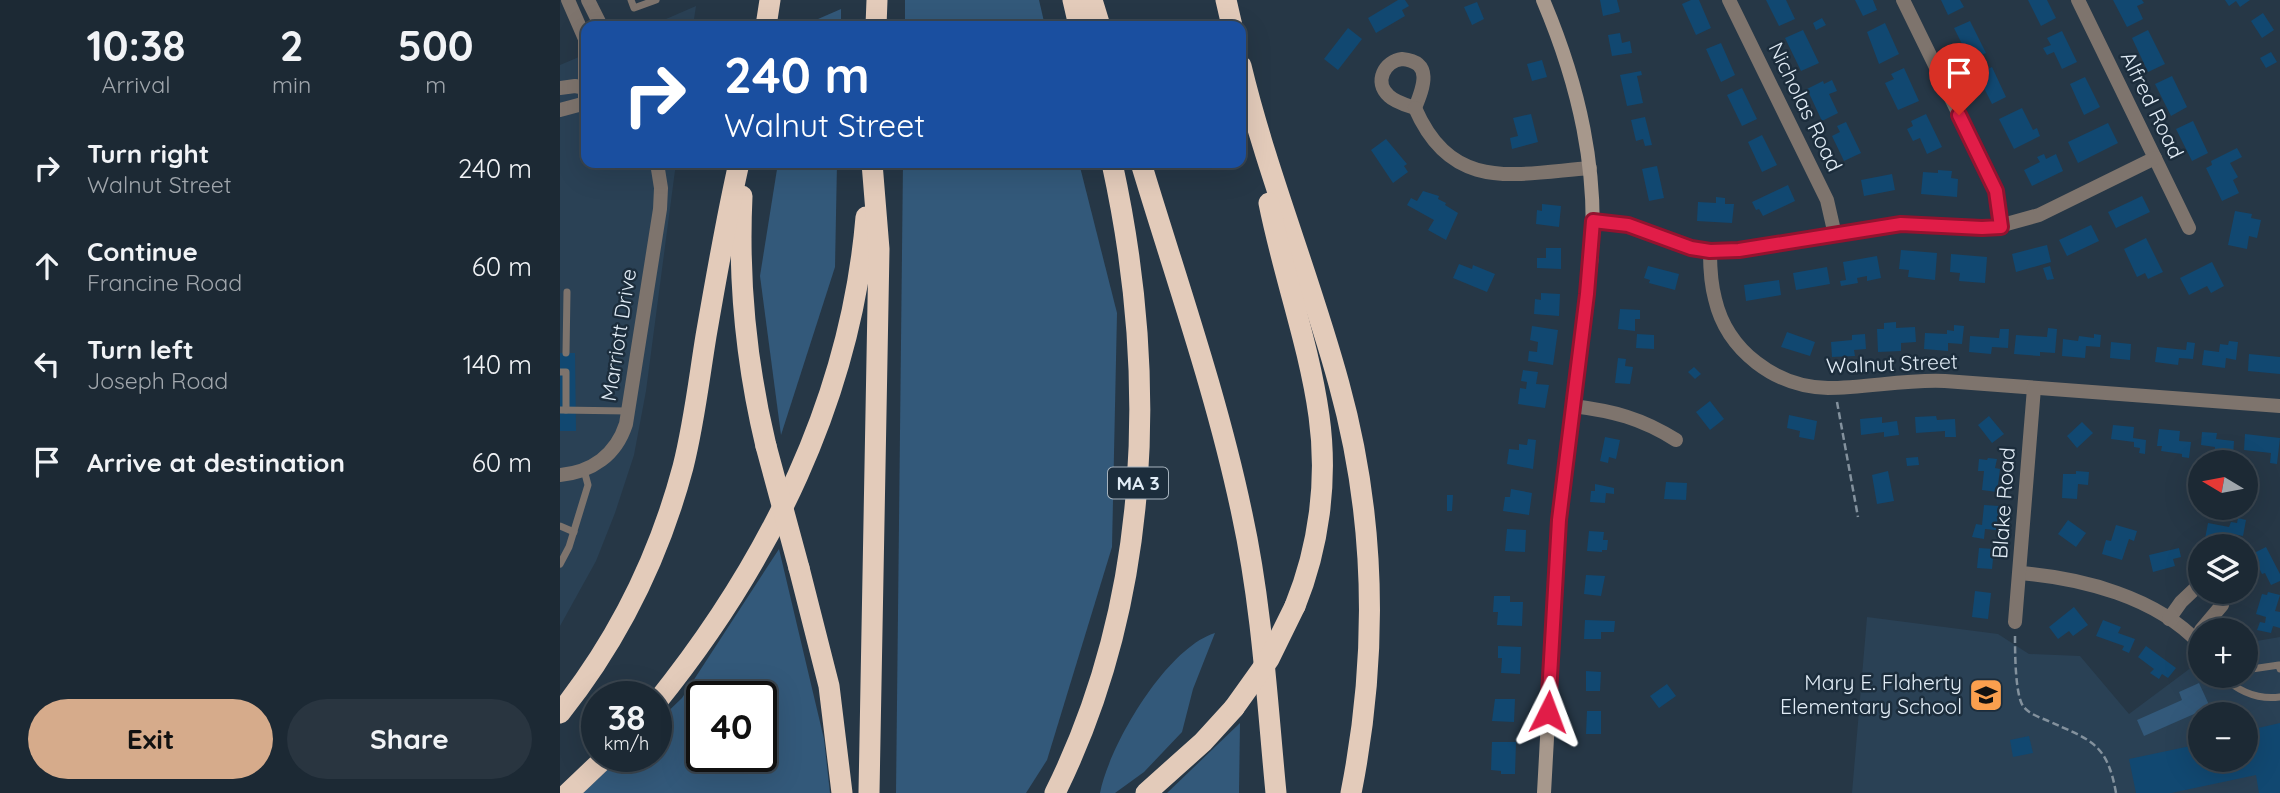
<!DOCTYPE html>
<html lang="en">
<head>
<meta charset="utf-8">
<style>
	body { margin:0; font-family:Quicksand,sans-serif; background:#293540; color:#f1f3f6; height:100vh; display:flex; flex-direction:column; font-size:26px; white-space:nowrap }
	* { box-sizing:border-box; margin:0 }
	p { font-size:23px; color:#a0a6ac }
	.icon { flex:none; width:38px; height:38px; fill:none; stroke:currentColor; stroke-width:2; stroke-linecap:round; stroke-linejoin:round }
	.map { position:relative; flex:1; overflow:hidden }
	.panel { display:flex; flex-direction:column; background:#1c2934; width:560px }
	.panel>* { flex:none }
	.hud { position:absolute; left:21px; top:21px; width:665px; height:147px; border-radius:14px; box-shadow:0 7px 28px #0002,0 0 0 2px #3a454f; background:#1a4fa0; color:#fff; overflow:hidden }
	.needle { width:46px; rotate:280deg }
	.tools { position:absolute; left:1628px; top:450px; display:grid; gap:14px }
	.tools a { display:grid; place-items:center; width:70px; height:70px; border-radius:50%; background:#1c2934; box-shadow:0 7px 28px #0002,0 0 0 2px #3a454f; font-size:35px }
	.speed { position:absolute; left:21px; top:681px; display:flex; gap:14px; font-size:35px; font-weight:700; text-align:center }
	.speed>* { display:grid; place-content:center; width:91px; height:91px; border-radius:50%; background:#1c2934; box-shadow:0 7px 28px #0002,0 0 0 2px #3a454f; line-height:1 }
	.speed small { font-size:18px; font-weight:400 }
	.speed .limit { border:4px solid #111; border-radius:10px; background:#fff; color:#111 }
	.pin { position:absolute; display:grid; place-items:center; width:60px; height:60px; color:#fff; margin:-72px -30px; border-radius:50% 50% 50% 0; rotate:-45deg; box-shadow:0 0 7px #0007 }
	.pin .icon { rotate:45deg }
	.me { position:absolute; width:77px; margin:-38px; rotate:3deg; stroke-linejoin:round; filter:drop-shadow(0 0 5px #0008) }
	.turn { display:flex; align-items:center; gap:24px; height:147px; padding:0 28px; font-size:32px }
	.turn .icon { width:91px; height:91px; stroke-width:2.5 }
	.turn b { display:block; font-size:49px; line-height:60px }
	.eta { display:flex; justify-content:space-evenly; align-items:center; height:119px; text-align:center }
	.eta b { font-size:42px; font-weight:700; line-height:49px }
	.action { display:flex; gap:14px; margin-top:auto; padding:14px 28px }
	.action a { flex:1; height:80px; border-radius:42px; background:#d6ab8b; color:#111; font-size:28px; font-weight:700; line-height:80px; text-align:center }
	.action a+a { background:#293540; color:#f1f3f6 }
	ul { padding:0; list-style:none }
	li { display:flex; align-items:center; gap:21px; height:98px; padding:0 28px }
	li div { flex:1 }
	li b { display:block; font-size:26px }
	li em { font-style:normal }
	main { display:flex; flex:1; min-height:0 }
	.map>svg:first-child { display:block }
</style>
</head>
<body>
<main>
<section class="panel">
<div class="eta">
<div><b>10:38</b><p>Arrival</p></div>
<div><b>2</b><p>min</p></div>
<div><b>500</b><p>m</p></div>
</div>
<ul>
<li><svg class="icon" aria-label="right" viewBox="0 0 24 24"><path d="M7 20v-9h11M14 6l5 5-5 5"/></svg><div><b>Turn right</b><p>Walnut Street</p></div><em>240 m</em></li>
<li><svg class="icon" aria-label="ahead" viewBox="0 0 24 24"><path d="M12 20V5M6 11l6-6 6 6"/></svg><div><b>Continue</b><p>Francine Road</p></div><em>60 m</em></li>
<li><svg class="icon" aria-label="left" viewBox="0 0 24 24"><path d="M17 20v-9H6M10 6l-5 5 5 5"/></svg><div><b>Turn left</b><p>Joseph Road</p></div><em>140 m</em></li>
<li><svg class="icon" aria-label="arrive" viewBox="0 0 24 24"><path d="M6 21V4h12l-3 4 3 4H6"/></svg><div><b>Arrive at destination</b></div><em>60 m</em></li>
</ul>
<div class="action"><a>Exit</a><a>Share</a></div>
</section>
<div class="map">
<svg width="1720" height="793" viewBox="0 0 1720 793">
	<rect width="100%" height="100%" fill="#263746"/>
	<g fill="#2a4155" fill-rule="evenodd">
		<path d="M136,6l-3,20h-43z"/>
		<path d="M26,54v109h90l-30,228 -12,64 -19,58 -19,48 -36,65v-561z"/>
		<path d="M1307,617l131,17 31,20 51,2 49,58 71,-53v15h45v-33l35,-6v156h-428zM1640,714h45v46h-45z"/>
	</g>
	<g fill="#33597a" fill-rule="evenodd">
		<path d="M345,0h134l6,26h-140z"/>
		<path d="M281,9v17h-39z"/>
		<path d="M218,163h59l-2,104 -54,168 -21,-159z"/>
		<path d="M343,163h176l38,150 -5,234 -65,213 -21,33h-130z"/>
		<path d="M219,549l45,190 6,54h-247l39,-37h34v-33l26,-25zM142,696h59v60h-59z"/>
		<path d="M655,633l-22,56 -11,43 -38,40 -29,21h-15c9,-47 66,-145 115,-160z"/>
		<path d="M1639,683l11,24 -66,29 -7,-16 45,-20 -3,-8z"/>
		<path d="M680,723l-1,70h-72z"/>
	</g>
	<g fill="#114871">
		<path d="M838,0h7l4,6 -7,4 3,6 -29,17 -8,-15z"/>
		<path d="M1040,0h17l3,12 -17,4z"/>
		<path d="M1131,0h8l12,28 -15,7 -14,-31z"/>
		<path d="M1206,0h20l9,19 -16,7z"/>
		<path d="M1295,0h18l4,10 -14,6z"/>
		<path d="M1381,0h19l4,7 -16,8z"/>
		<path d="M1468,0h19l9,18 -15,8z"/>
		<path d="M1553,0h29l2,3 -7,3 6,13 -16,8z"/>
		<path d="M1665,0h25l-10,7 -4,-6 -7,5z"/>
		<path d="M917,2l7,17 -12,6 -8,-18z"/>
		<path d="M1703,13l11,17 -12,8 -11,-17z"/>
		<path d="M1262,18l4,7 -10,5 -3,-7z"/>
		<path d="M1410,21l16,32 -16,7 -16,-32z"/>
		<path d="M1325,23l14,31 -20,10 -12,-32z"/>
		<path d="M788,28l14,11 -24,31 -14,-11z"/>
		<path d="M1243,30l16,33 -18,8 -16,-33z"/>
		<path d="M1588,30l17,34 -17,8 -16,-34z"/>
		<path d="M1502,31l15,31 -15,7 -8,-17 -7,3 -4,-7 8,-3 -4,-7z"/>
		<path d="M1060,33l2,10 8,-2 2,12 -20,3 -4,-21z"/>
		<path d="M1161,43l14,32 -14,7 -15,-33z"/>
		<path d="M1711,52l6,10 -11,6 -6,-10z"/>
		<path d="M982,60l5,17 -15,4 -5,-17z"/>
		<path d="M1432,67l14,30 -14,7 -15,-30z"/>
		<path d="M1344,68l15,33 -21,9 -13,-27 9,-4 -3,-5z"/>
		<path d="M1081,71l1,4 -5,1 6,27 -16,3 -7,-31z"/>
		<path d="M1612,76l15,31 -16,9 -16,-32z"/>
		<path d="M1525,77l15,30 -16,8 -14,-31z"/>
		<path d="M1272,80l5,11 -8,3 9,19 -16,8 -15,-32 16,-8 1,3z"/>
		<path d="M1182,88l15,31 -15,7 -15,-31z"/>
		<path d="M1462,108l11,22 4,-2 3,8 -26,13 -15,-30z"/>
		<path d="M971,114l7,28 -26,7 -2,-11 8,-2 -5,-18z"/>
		<path d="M1366,114l16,33 -15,7 -7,-16 -7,3 -6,-12 6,-3 -2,-5z"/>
		<path d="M1085,117l7,28 -7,1 -2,-7 -7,2 -5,-21z"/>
		<path d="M1633,121l15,32 -16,8 -16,-32z"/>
		<path d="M1286,122l15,31 -17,8 -12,-25 8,-4 -3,-6z"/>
		<path d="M1548,123l10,20 -40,20 -10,-21z"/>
		<path d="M1202,135l15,30 -15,7 -14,-30z"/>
		<path d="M826,139l21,25 -3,2 4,6 -15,11 -22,-33z"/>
		<path d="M1677,148l5,9 -12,6 8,14 -5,3 6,13 -17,8 -16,-33 6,-3 -1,-4z"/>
		<path d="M1484,154l2,5 10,-5 7,17 -31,15 -8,-16 16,-8 -3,-5z"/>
		<path d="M1097,166l7,32 -15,3 -7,-32z"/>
		<path d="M1378,170l14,1 -1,7 7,1 -1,18 -36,-3 2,-22 15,1z"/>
		<path d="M1332,174l3,16 -31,6 -3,-16z"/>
		<path d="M1228,185l7,16 -32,15 -4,-7 -3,1 -4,-8z"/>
		<path d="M863,191l16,5 -1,3 8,4 -1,2 13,8 -12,27 -18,-10 6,-10 -27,-15 4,-7 6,3z"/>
		<path d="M1582,196l8,16 -34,16 -8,-16z"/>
		<path d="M1156,197l9,1v6h9l-2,19 -35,-2 1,-19 18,1z"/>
		<path d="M982,204l19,2 -2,21 -23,-3 1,-14 5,1z"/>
		<path d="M1675,211l17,3 -1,4 10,2 -4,18 -8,-2 -2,13 -19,-4z"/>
		<path d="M1531,225l8,16 -32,15 -8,-16z"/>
		<path d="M1586,238l17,34 -15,7 -3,-6 -8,4 -13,-28z"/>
		<path d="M1487,245l4,17 -35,10 -4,-18z"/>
		<path d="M986,248h15v21l-24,-1v-10h9z"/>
		<path d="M1341,250l36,3 -2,27 -27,-3 1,-7 -10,-1z"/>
		<path d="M1391,254l36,3 -2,26 -26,-2 1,-8 -10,-1z"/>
		<path d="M1317,256l4,22 -14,3v-5l-10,2 1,5 -17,3 -1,-5 6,-1 -3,-18z"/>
		<path d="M1652,262l12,24 -13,7 -4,-7 -18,9 -9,-17z"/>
		<path d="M899,264l13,5 1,-4 22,9 -8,18 -34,-14z"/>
		<path d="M1088,266l31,8 -4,16 -26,-7 1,-3 -6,-2z"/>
		<path d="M1490,266l4,13 -7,1 -4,-12z"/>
		<path d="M1267,267l3,17 -34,6 -3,-17z"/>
		<path d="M1219,280l2,15 -35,6 -2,-16z"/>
		<path d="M981,293l19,1 -1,22 -25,-2 1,-15 6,1z"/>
		<path d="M1060,309l20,1v9h-5v12l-17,-2z"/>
		<path d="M1336,322v6l19,-1 1,15 -15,1v8l-23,1 -1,-23h7v-6z"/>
		<path d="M1394,325l10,1 -2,18 -14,-1v8l-24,-2 1,-16 22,1v-4l7,1z"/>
		<path d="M972,326l26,4 -5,35 -25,-4 1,-10 8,1 1,-10 -8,-2z"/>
		<path d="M1488,328l9,1 -2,24 -15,-1v4l-26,-2 2,-19 31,2z"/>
		<path d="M1440,329h9l-1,19 -16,-1 -1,7 -22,-2 1,-16 29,2z"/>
		<path d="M1227,332l28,10 -5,14 -29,-9z"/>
		<path d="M1077,334l17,1v14l-18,-1z"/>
		<path d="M1305,334l1,15 -12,1 1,6 -23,1 -1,-15 21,-2v-5z"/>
		<path d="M1534,334l7,1 -1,12 -14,-1 -1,12 -23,-2 1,-17 15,2 1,-5 15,2z"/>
		<path d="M1669,341l9,1 -2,18 -10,-2 -1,10 -23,-3 2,-15 15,2 1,-8 8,1z"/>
		<path d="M1551,342l20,2 -1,16 -20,-2z"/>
		<path d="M1627,342l8,1 -2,16 -14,-1 -1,7 -23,-3 2,-15 29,3z"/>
		<path d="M0,353h15l1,78h-16z"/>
		<path d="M1689,354l31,3v17l-32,-3z"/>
		<path d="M1058,358l8,1 -1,7 8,1 -3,17 -15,-1z"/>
		<path d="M1134,367l7,7 -6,5 -7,-7z"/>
		<path d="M963,370l15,2 -2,12 13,1 -4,23 -27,-4 2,-16 6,1 1,-7 -6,-1z"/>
		<path d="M1150,401l14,18 -14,11 -14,-18z"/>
		<path d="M1229,415l28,6 -3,19 -15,-3 1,-6 -13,-3z"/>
		<path d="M1376,416l1,4 18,-1 1,18h-11v-6l-29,2 -1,-16z"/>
		<path d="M1429,416l15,18 -12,9 -14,-18z"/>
		<path d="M1322,417v6l15,-2 2,14 -15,2v-5l-23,3 -1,-16z"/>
		<path d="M1522,422l11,11 -16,15 -10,-12z"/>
		<path d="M1553,425l21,2 -1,11 13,2 -1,14 -6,-1 1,-5 -6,-1v-5l-23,-3z"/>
		<path d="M1599,429l21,2 -1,10 12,1 -2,16 -7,-1v-3l-21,-3 1,-5h-5z"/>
		<path d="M1642,432l15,1 -1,6 18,2 -1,17 -19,-3 1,-8 -14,-2z"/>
		<path d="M1685,434l35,4 -3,26 -7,-1 1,-10 -27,-3z"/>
		<path d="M1045,437l15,3 -4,19 -7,-2 -1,6 -8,-2z"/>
		<path d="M968,439l8,1 -3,29 -26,-5 2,-15 10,1v-6l8,1z"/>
		<path d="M1358,457l1,8 -12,1 -1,-8z"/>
		<path d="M1428,458l9,1 -2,9 5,1 -3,23 -15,-2 2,-19h-6l1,-12 8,1z"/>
		<path d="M1328,471l6,30 -17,3 -5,-29z"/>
		<path d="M1516,471l13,1 -1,13 -10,-1 -1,15 -15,-1 1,-24h13z"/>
		<path d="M1106,482l21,1 -1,17 -22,-1z"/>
		<path d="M1035,484l19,4v6l-8,-1 -1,10 -15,-1 1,-11h4z"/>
		<path d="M951,489l21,4 -3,22 -26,-4 2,-14h5z"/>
		<path d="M887,495h6l-1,16h-5z"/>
		<path d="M1424,505l15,1 -3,24 -11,-1 -1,10 -12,-2 4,-13 6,1z"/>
		<path d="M1678,518l8,2 -3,16 -15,-3 -2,10 -21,-4 3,-16 21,4 2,-5 6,1z"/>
		<path d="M1508,520l18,13 -10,14 -18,-13z"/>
		<path d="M1556,525l21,6 -3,10 -5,-2 -7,21 -20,-6 4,-14 5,1z"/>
		<path d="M947,529l19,1 -1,22 -20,-1z"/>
		<path d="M1029,531l15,1 -1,8h5l-1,10h-5v2l-15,-1z"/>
		<path d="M1706,547l14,27v7l-9,4 -6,-12 -3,1 -10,-20z"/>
		<path d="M1419,548l15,1 -2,20 -15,-1z"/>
		<path d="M1619,548l2,9 -8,2 2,7 -22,6 -4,-17z"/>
		<path d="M1026,575l19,1 -4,20 -17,-2z"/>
		<path d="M1415,591l16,2 -3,26 -16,-2z"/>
		<path d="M1708,592l12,3 -5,16 5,1v16l-7,-2 -2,7 -14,-3 3,-8 5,1 1,-6 -10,-3 6,-20 5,1z"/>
		<path d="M934,596h16v6h13l-1,24 -25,-1 1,-13h-5z"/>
		<path d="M1514,607l14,18 -15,11 -4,-5 -11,8 -9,-12z"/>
		<path d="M1025,620l30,1 -1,11h-13v7h-17z"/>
		<path d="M1543,620l18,7 -3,6 17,6 -6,14 -7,-3 2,-4 -28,-10z"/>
		<path d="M938,646l23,1 -1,27 -19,-1 1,-15h-4z"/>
		<path d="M1586,646l30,22 -8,10 -6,-4 -3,5 -9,-6 4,-4 -16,-12z"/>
		<path d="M1026,671l15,1 -1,19h-14z"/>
		<path d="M1107,684l9,12 -17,12 -9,-12z"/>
		<path d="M935,699h20l-1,23 -22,-1z"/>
		<path d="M1027,711h14v23h-15z"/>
		<path d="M1720,723v70h-21l-3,-18 -85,18h-35l-7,-34 71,-15v16h45v-26l10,-2 -1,-3z"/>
		<path d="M1469,736l4,17 -20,4 -3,-17z"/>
		<path d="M932,742h24l-1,32h-14v-3l-10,-1z"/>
	</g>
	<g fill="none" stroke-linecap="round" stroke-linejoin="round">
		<g stroke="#83919d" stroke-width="2.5" stroke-dasharray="7 3.5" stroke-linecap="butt">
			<path d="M1277,402l21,115"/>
			<path d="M1455,636c0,15 0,58 8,70 5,7 15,11 23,14 44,20 61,22 70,73"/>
		</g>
		<g stroke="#7e746d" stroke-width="7">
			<path d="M71,0l3,8 22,-8"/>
			<path d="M6,353l1,-61"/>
			<path d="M0,372h6v38"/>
			<path d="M0,410l68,1"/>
			<path d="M0,526l14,6"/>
			<path d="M0,564l9,-17 19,-62 -4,-15"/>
			<path d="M1685,670l34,-5 1,4"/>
			<path d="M1662,676c16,15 36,24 58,21"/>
		</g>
		<g stroke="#7e746d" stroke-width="14">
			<path d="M8,0l17,39v64"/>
			<path d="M28,0l13,26"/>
			<path d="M1169,0l98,200 8,35"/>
			<path d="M1343,0l90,184 5,15 3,28"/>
			<path d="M1518,0l111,228"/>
			<path d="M842,59c32,3 21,29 13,49 -9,-3 -20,-6 -26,-12 -16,-14 -4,-35 13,-37z"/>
			<path d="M0,88l15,-2 11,2"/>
			<path d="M855,108c37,85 99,66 175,60"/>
			<path d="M0,110l26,-7"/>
			<path d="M1033,221l35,4 63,23 19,4 29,-2 162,-26 91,4 47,-13 116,-57"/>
			<path d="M1150,252c0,16 1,32 5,47 12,52 61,88 113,89 39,0 78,-9 117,-7l335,25"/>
			<path d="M1013,406c40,5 68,12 103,34"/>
			<path d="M0,475c32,-3 56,-20 66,-51l34,-215 1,-21 -4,-25"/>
			<path d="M1460,573c62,5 136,24 180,71"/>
			<path d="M1609,619l12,-17 19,-18"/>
			<path d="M1455,622l19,-234"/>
			<path d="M1641,630l21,-25 3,-13"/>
		</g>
		<path stroke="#a7988c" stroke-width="14" d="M983,0c36,85 56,171 48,264l-33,273 -14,256"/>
		<g stroke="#e3cbba" stroke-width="21">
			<path d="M513,0l6,26"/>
			<path d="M532,0l8,26"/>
			<path d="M666,0l6,26"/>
			<path d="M206,26l4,-26"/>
			<path d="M316,26l1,-26"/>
			<path d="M681,66c26,108 69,211 98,318 37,134 39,273 12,409"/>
			<path d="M581,163c35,116 76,232 101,351 20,92 25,186 34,279"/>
			<path d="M182,196c-4,85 4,167 24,250"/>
			<path d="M709,203c14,71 40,141 50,213 9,64 0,131 -24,190"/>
			<path d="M239,568l30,118 13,107"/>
			<path d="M96,703c113,-140 195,-305 210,-486"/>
			<path d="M0,713c58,-73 99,-156 123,-246 11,-43 16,-88 23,-131 10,-58 20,-116 33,-173"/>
			<path d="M8,793l39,-37"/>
			<path d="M309,793l10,-544 -7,-86"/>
			<path d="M495,793c97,-196 103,-420 57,-630"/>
			<path d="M586,793l57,-51 31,-34"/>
		</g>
		<g stroke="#e3cbba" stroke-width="21">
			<path d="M206,446l33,122"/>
			<path d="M674,708l35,-49 26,-53"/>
		</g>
	</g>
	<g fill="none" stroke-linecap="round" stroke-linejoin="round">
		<g stroke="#92132f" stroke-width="18">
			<path id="route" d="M988,712l11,-192 28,-226 6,-73 35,4 63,23 19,3 29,-1 162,-26 81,4 19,-1 -5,-36 -37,-76"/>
		</g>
		<use href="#route" stroke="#e11d48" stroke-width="12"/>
	</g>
	<defs>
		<g id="school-square" transform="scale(1.75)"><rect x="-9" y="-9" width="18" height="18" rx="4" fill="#fa9f4e" stroke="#1c2d3c"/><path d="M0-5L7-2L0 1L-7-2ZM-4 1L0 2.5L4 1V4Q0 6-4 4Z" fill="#111"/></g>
	</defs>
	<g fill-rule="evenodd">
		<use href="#school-square" x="1426" y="695"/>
	</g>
	<g text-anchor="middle" stroke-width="5" stroke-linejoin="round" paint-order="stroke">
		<rect fill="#1c2d3c" stroke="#a6b3be" stroke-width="2" x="548" y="467.5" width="60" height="31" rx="5"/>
		<g font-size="19" font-weight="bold" fill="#e1ecf6">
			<text x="578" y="490">MA 3</text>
		</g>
		<g font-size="21" fill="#e1ecf6" stroke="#1c2d3c">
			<text transform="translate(1592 105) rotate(64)" y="7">Alfred Road</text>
			<text transform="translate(1245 107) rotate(64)" y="7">Nicholas Road</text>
			<text transform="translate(59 335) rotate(-81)" y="7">Marriott Drive</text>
			<text transform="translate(1332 364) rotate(-2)" y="7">Walnut Street</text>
			<text transform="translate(1444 503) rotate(-86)" y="7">Blake Road</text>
		</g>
		<g font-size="21" fill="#e1ecf6" stroke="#1c2d3c" text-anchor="end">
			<text x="1402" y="690">Mary E. Flaherty<tspan x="1402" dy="24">Elementary School</tspan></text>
		</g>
	</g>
</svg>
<div class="tools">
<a><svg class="needle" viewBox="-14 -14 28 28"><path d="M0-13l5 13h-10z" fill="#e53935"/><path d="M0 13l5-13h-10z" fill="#a0a6ac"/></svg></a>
<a><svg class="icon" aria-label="layers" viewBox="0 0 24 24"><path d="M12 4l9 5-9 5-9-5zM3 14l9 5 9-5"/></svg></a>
<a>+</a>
<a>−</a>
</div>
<div class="speed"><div>38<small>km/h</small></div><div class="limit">40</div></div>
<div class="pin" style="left:1399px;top:115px;background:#d93025"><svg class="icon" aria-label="arrive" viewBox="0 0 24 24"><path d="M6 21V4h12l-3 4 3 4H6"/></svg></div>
<svg class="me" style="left:988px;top:712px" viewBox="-20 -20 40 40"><path d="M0-17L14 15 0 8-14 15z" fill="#e11d48" stroke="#fff" stroke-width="4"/></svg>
<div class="hud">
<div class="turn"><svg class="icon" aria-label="right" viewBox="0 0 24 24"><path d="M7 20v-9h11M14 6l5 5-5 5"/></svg><div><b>240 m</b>Walnut Street</div></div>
</div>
</div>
</main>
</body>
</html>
